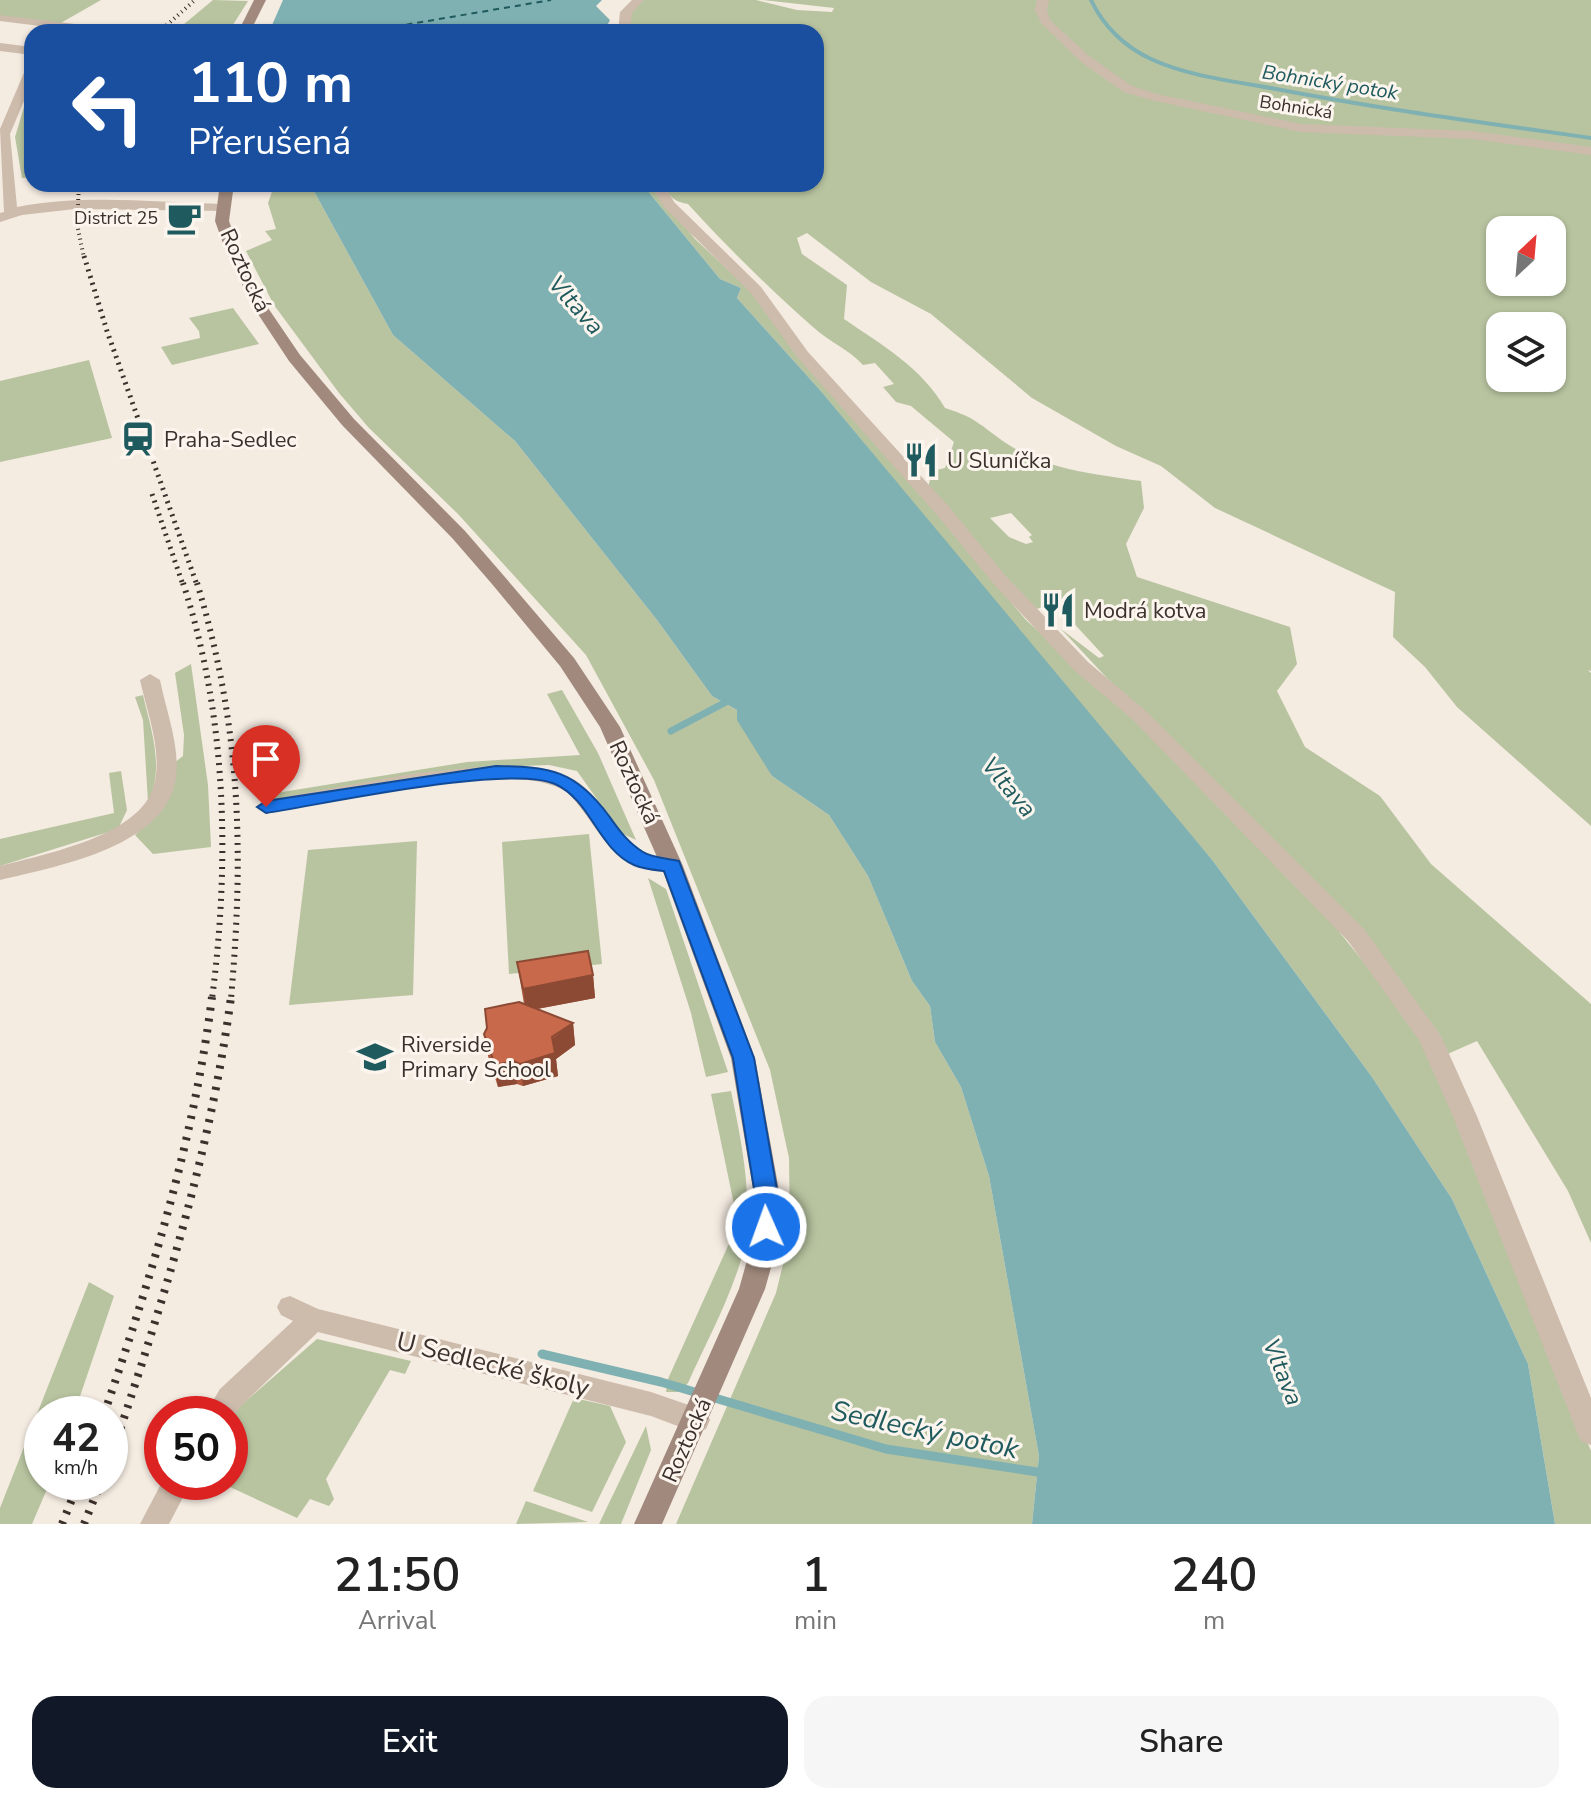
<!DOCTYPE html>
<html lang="en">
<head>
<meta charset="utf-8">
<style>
	body { margin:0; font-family:"Nunito Sans",sans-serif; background:#f6f6f6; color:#222; height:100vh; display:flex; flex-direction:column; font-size:30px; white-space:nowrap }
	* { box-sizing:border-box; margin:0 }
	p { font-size:26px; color:#767676 }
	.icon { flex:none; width:44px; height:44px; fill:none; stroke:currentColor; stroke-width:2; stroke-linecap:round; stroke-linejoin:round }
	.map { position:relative; height:1524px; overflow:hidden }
	.drawer { display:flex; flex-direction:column; background:#fff; flex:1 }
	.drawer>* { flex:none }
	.guide { position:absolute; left:24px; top:24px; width:800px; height:168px; border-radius:24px; box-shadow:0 2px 6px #0004; background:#1a4fa0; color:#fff; overflow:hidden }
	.needle { width:52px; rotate:26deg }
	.controls { position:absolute; left:1486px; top:216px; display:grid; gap:16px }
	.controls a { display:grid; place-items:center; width:80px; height:80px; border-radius:16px; background:#fff; box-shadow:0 2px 6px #0004; font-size:40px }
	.speed { position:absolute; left:24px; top:1396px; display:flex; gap:16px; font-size:40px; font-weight:700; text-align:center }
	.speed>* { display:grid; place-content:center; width:104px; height:104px; border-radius:50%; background:#fff; box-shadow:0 2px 6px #0004; line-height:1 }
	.speed small { font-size:20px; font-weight:400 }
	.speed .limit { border:12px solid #d22; background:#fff; color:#111 }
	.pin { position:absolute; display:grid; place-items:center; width:68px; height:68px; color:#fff; margin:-82px -34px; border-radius:50% 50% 50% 0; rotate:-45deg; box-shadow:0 0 8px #0007 }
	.pin .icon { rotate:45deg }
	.me { position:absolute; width:88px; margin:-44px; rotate:358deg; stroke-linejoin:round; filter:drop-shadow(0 0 6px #0008) }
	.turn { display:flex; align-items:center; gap:28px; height:168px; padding:0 32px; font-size:36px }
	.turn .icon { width:104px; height:104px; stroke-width:2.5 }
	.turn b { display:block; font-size:56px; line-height:68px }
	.eta { display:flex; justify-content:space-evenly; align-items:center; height:136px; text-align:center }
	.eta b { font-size:48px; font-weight:600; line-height:56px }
	.primary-button { display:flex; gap:16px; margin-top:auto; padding:16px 32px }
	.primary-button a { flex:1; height:92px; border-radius:24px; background:#111827; color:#fff; font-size:32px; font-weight:600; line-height:92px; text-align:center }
	.primary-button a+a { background:#f6f6f6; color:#222 }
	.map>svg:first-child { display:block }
</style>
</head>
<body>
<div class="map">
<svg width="1591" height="1524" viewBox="0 0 1591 1524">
	<rect width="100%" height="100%" fill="#f4ebe1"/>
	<g fill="#b8c4a0" fill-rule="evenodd">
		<path d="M0,0h101l-42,24 -59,-8z"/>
		<path d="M213,0l35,1 -17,27 -54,2z"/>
		<path d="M643,0h113l41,10 35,2 2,-4 -71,-8h828v671l-3,-1 3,3v153l-134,-119 -32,-40 -32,-30 2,-45 -180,-84 -54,-42 -45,-20 -84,-48 -101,-84 -60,-32 -64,-49 -10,5 5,16 45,31 -3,34c38,26 78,49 101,89 33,10 38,20 64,37 40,25 86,29 132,36l3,27 -18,36 11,33 153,50 7,37 -20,27 28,56 75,49 51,68 160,140v239l-23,-52 -91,-150 -34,15 -29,-50 -353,-377 38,29 5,-2 -48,-52 -24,6 -104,-122 4,-17 13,-3 9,-26 -43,-36 -15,-4 -13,-15 11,-3 -19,-21 -12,2c-14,-16 -34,-23 -50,-38 -44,-39 -85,-79 -125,-123 -14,-2 -19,-8 -26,-20h154v-152h-189l4,-19zM1500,230h52v52h-52zM1500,326h52v52h-52zM1011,513l21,22 -3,2 4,5 -7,2 -17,-7 -19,-19z"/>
		<path d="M30,87l2,90 -10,1 -7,-41z"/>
		<path d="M251,184h59l83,151 122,106 142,179 55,76 25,14 35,66 57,39 39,61 44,105 18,25 5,36 26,45 28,89 50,280 -7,68h-356l100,-231 14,-58 -1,-77 -19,-88 -116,-290 -68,-125 -128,-141 -89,-86 -30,-35 -65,-88 -28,-54 26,-11 -7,-9 11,-2 -8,-26 5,-14h-25z"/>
		<path d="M642,184h10l43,55 54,50 277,331 112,101 170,172 115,143 168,415v73h-36l-27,-160 -76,-165 -80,-122 -159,-216 -90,-104 -303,-367 -83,-92 4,-10 -21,-9z"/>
		<path d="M233,308l26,36 -87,21 -11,-18 39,-9 -1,-7 -10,-13z"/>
		<path d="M89,360l23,78 -112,24v-81z"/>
		<path d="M191,664l17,121 3,62 -58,7 -18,-19c26,-25 41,-34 39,-72l9,-7 1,-21 -9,-62z"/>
		<path d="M562,690l36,63 38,87 -15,-7 -44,-62 -28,-6 -56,2 -222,33 -1,-6 197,-32 113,-7 -33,-61z"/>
		<path d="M143,695c8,35 22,73 5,107l-5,-82 -8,-23z"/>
		<path d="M121,771l6,39 -9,19 -118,37v-27l114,-26 -5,-40z"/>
		<path d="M589,834l13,130 -93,10 -7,-132z"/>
		<path d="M417,841l-4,154 -124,10 19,-155z"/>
		<path d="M648,878l18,11 62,183 -22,5 -15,-64z"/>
		<path d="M731,1091c12,58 27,127 5,184 -13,37 -32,72 -48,108l-8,9h-14l2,-13 68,-151v-14l-25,-120z"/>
		<path d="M89,1282l25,14 -40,118h-32v68h8l-18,42h-32v-16z"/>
		<path d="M317,1339l94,22 -6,13 -15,-4 -64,109 8,20 -5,7 -19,-7 -13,19 -78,-36h11v-67z"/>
		<path d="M574,1398l36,8 16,36 -34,70 -59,-21z"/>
		<path d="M646,1426l5,24 -30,74h-22z"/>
		<path d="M526,1501l62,21 -72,2z"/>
	</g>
	<g fill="#7fb0b2">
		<path d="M283,0h319l-6,6 14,14 -6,12h-335z"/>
		<path d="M310,184h332l78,95 21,9 -4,10 83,92 393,471 159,216 80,122 76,165 27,160h-523l7,-68 -50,-280 -28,-89 -26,-45 -5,-36 -18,-25 -44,-105 -39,-61 -57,-39 -35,-56v-10l-25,-14 -55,-76 -142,-179 -122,-106z"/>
	</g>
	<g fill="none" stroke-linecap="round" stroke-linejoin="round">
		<path stroke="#7fb0b2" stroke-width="4" d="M1091,0c12,26 34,47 60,59 39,18 83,22 125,30 104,20 210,34 315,49"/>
		<path stroke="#7fb0b2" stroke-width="7" d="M671,731l55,-29"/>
		<path stroke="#7fb0b2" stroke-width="9" d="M542,1354l119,28 225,67 158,24"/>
		<path stroke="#1f5a5e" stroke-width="2" stroke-dasharray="6 5" stroke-linecap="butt" d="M363,32l188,-32"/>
		<g fill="#cdbbac" fill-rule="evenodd">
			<path d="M632,0h12l-12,13 -2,19h-12l2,-20z"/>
			<path d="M1037,0h12l-2,10 3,10 39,36 43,30 25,8 144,30 171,7 119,16v8l-119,-16 -171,-7 -150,-32 -27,-8 -43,-30 -40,-39 -6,-13z"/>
			<path d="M0,15l117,14 6,3h-35l-88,-11z"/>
			<path d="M0,43l32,4v8l-32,-4z"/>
			<path d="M32,64v18l-22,52 7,73c67,-13 136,-5 204,-3l7,4 -2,3 -151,-2 -53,6 -22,7v-9l4,-1 -4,-83 26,-61z"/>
			<path d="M650,184h14l10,18 87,85 47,65 142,156 54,66 84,88 59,50 217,217 77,107 35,78 115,284v47l-10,-4 -4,-9 -125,-318 -33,-74 -71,-99 -215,-221 -59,-50 -82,-88 -54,-66 -140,-158 -47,-65 -87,-86z"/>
			<path d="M150,674l10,6c6,31 22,71 15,103 -14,65 -121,84 -175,97v-14c45,-12 141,-30 154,-81 9,-33 -7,-73 -14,-105z"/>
			<path d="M501,765c47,2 76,4 104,46 9,13 18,29 32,38 13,9 28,8 42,12l4,5 -4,5c-8,3 -16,1 -25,0 -46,-7 -58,-50 -87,-79 -58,-36 -232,9 -301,22l-10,-7 10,-7 151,-27z"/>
			<path d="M290,1296l28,13 333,83 55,19 4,9 -4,9 -10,4 -45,-17 -333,-84 -78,75 -10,14v-7h-25l15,-25 73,-68 -12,-6 -4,-8 4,-8z"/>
			<path d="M162,1482h29l-22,42h-29z"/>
		</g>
		<g fill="#a18a7d" fill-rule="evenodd">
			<path d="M254,0h12l-16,32h-12z"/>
			<path d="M220,184h14l-5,37 10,28 27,56 34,50 54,64 111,112 39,45 70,82 46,69 63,139 72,192 27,149 -5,39 -12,43 -103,235h-28l105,-235 12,-43 5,-39 -25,-149 -70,-192 -61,-139 -40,-61 -68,-82 -39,-45 -111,-114 -53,-64 -37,-56 -27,-56 -10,-28z"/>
		</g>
		<g stroke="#3b302b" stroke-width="4" stroke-dasharray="1 4" stroke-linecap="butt">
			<path d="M159,32l36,-32"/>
			<path d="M79,184l-2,40 7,34"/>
		</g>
		<g stroke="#3b302b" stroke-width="5" stroke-dasharray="2 5" stroke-linecap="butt">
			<path d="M84,256l23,75 90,254"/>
			<path d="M152,494l31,91"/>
		</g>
		<g stroke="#3b302b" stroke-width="6" stroke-dasharray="2 6" stroke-linecap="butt">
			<path d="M183,583c44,134 47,277 29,416"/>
			<path d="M197,583c44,143 47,268 34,416"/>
		</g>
		<g stroke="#3b302b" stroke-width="8" stroke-dasharray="3 8" stroke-linecap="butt">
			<path d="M104,1414c47,-136 90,-274 108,-417"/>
			<path d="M110,1460c51,-152 100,-304 121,-463"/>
			<path d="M62,1524l17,-42"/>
			<path d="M84,1524l17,-42"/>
		</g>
	</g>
	<path fill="#ac5a40" d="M517,962l76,13 2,23 -58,11 36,14 2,22 -19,14 2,17 -35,10 -6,-2 -19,3 -10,-31 -4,-22 40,-30z"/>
	<g fill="#8c4a34">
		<path d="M593,975l2,23 -69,13 -3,-22z"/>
		<path d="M573,1023l2,22 -19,14 2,17 -35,10 -3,-22z"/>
		<path d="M514,1061l3,23 -19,3 -3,-22z"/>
	</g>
	<g fill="#c8694b" stroke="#8c4a34" stroke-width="2">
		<path d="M588,951l5,24 -70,14 -6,-27z"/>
		<path d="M519,1002l54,21 -21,14 3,16 -35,11 -6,-3 -19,4 -11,-31 3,-6 -2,-19z"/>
	</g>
	<path fill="#1a73e8" stroke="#114b97" stroke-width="2" d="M496,766c55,1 79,4 113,50 10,14 19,27 34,36 9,6 24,6 36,9l75,197 26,149 -6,27 -8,2 -8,-2 -3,-7 2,-20 -24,-149 -69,-187c-9,-1 -21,-2 -30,-6 -36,-16 -43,-65 -79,-81 -47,-20 -230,20 -289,29l-9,-6 9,-6z"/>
	<defs>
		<g id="cafe-bare" transform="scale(2.76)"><path d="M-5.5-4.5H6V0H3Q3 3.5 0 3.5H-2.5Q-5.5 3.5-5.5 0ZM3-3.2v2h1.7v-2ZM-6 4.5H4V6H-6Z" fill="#1f5a5e" stroke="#fbf5ee" stroke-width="2.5" paint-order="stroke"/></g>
		<g id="station-bare" transform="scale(2.76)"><path d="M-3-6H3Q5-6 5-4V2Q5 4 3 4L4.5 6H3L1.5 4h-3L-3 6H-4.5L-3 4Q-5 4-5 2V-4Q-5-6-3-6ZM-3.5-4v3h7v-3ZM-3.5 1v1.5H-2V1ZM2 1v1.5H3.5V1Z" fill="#1f5a5e" stroke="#fbf5ee" stroke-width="2.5" paint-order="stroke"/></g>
		<g id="restaurant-bare" transform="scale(2.76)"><path d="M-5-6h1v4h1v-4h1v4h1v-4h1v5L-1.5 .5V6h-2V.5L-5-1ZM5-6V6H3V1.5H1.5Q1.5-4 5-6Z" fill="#1f5a5e" stroke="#fbf5ee" stroke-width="2.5" paint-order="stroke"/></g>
		<g id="school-bare" transform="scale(2.76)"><path d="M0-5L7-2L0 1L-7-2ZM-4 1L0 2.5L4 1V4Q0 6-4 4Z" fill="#1f5a5e" stroke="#fbf5ee" stroke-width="2.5" paint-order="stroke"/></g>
	</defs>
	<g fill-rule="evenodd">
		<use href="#cafe-bare" x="184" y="218"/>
		<use href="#station-bare" x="138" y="439"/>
		<use href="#restaurant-bare" x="921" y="460"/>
		<use href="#restaurant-bare" x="1058" y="610"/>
		<use href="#school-bare" x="375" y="1057"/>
	</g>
	<g text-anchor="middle" stroke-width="6" stroke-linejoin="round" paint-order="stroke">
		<g font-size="18" fill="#3b302b" stroke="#fbf5ee">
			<text transform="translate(1296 107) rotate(9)" y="6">Bohnická</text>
		</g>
		<g font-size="18" fill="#3b302b" stroke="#fbf5ee" text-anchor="end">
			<text x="158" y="224">District 25</text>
		</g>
		<g font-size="20" font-style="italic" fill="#1f5a5e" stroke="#fbf5ee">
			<text transform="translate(1330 82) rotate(9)" y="7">Bohnický potok</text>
		</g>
		<g font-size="22" fill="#3b302b" stroke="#fbf5ee">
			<text transform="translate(246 270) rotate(65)" y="8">Roztocká</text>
			<text transform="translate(635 782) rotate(65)" y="8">Roztocká</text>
			<text transform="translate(686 1440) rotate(-66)" y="8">Roztocká</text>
		</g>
		<g font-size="22" fill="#3b302b" stroke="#fbf5ee" text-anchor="start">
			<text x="164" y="447">Praha-Sedlec</text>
			<text x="947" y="468">U Sluníčka</text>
			<text x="1084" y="618">Modrá kotva</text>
			<text x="401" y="1052">Riverside<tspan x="401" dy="25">Primary School</tspan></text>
		</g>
		<g font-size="24" font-style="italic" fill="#1f5a5e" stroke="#fbf5ee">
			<text transform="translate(576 305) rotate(48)" y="8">Vltava</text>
			<text transform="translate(1009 787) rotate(50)" y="8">Vltava</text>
			<text transform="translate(1283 1372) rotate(68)" y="8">Vltava</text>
		</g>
		<g font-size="26" fill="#3b302b" stroke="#fbf5ee">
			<text transform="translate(493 1364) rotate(14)" y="9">U Sedlecké školy</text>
		</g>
		<g font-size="28" font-style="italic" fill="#1f5a5e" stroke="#fbf5ee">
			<text transform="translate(925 1429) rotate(12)" y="10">Sedlecký potok</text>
		</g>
	</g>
</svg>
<div class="controls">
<a><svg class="needle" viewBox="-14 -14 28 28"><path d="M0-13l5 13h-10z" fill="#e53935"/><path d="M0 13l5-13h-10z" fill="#767676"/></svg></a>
<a><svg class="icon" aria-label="layers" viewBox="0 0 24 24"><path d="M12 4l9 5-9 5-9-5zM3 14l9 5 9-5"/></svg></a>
</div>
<div class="speed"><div>42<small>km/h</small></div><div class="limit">50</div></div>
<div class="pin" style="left:266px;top:807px;background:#d93025"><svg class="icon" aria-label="arrive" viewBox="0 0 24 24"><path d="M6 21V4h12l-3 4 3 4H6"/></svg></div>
<svg class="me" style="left:766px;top:1227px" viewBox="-20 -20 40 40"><circle r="17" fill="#1a73e8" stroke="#fff" stroke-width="3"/><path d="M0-11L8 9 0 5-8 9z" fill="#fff"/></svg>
<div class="guide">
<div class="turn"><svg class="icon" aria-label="left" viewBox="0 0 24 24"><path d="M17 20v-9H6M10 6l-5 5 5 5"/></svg><div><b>110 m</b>Přerušená</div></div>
</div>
</div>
<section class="drawer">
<div class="eta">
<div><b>21:50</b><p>Arrival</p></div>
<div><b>1</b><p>min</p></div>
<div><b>240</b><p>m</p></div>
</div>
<div class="primary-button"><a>Exit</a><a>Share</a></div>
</section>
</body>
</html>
